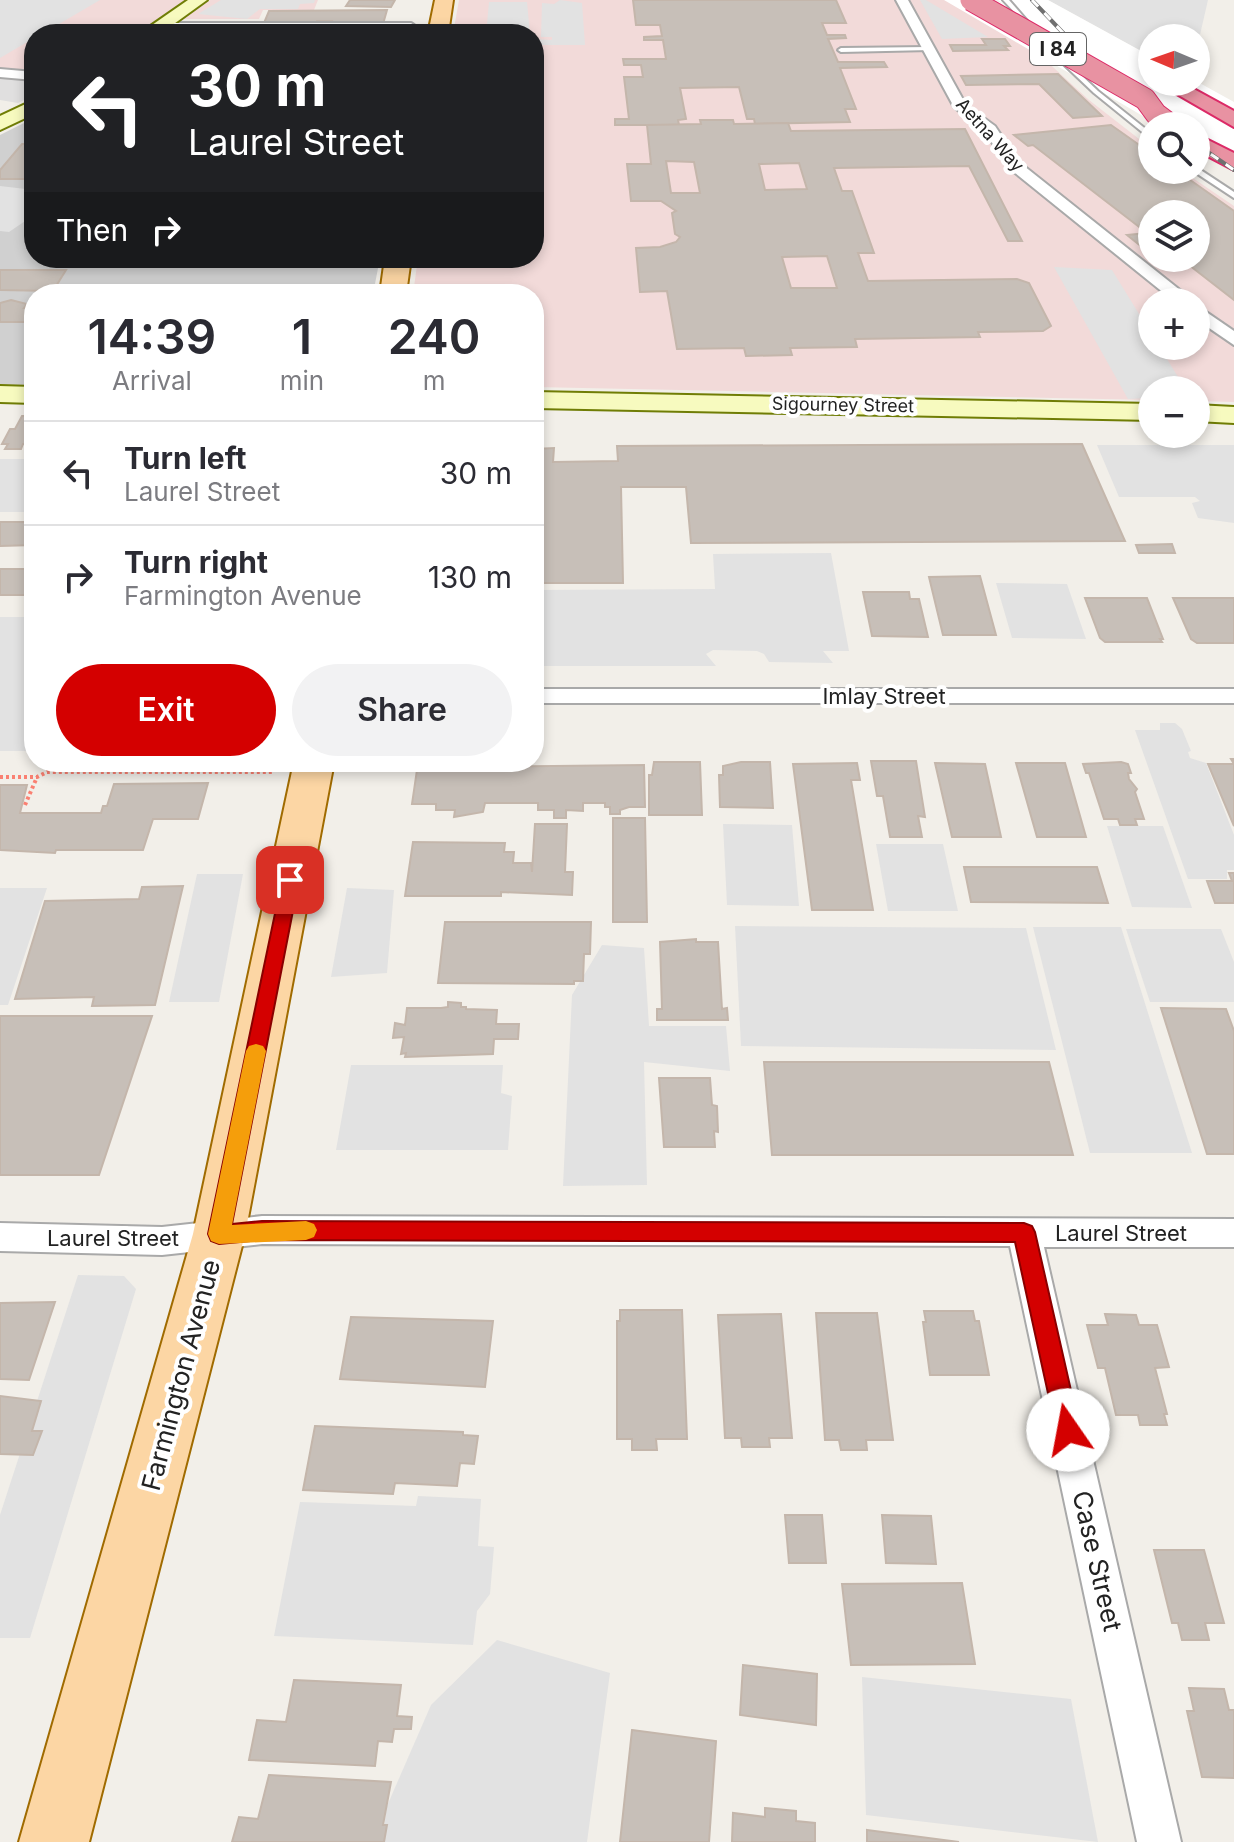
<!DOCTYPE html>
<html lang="en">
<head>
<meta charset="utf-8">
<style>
	body { margin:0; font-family:Inter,sans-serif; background:#f2f2f3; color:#2b2b33; height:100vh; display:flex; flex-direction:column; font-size:30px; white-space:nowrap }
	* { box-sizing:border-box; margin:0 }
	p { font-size:26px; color:#7c7c81 }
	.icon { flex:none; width:44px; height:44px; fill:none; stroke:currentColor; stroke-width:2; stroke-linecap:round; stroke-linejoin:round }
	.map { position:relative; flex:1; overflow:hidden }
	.drawer { position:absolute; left:24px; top:284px; width:520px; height:488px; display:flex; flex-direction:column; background:#fff; border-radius:32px; box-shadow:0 4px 12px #0003 }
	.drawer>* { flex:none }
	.banner { position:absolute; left:24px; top:24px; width:520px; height:244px; border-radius:32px; box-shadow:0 4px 12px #0003; background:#202124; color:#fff; overflow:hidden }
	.needle { width:52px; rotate:272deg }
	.tools { position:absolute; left:1138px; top:24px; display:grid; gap:16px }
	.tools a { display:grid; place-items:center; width:72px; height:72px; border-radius:50%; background:#fff; box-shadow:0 4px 12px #0003; font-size:40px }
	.pin { position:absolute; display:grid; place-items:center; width:68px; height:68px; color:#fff; margin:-34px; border-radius:16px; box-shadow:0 4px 12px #0006 }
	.me { position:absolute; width:88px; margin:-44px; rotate:348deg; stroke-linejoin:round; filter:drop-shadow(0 0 6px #0008) }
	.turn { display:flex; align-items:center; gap:28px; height:168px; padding:0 32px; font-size:36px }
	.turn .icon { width:104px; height:104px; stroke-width:2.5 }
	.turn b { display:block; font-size:56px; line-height:68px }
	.then { display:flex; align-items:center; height:76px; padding:0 32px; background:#0003; gap:16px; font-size:30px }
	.eta { display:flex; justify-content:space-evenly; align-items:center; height:136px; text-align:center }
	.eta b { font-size:48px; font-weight:600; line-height:56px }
	.action { display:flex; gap:16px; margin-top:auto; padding:16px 32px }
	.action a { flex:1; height:92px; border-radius:48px; background:#d40000; color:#fff; font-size:32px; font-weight:600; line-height:92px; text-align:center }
	.action a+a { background:#f2f2f3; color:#2b2b33 }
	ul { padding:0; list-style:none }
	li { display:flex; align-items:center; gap:24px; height:104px; padding:0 32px; border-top:2px solid #e1e1e2 }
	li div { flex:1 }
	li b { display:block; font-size:30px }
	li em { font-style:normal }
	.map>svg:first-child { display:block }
</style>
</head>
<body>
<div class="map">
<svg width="1234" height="1842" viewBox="0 0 1234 1842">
	<rect width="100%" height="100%" fill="#f2efe9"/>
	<path fill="#e0dfdf" d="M0,77l34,3v15l-16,8 -18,-3z"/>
	<g fill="#f2dad9" fill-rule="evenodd">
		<path d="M0,0h186l-51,34h-101v39l-34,-3z"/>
		<path d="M210,0h108l-4,10h-51l-4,9h-77z"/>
		<path d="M459,0h487l85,47 58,53 63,49v21h29l53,36v196l-38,-1v-11h-44v10l-618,-13v-93h-121l5,-36h116v-224h-81zM1152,214h44v44h-44zM1152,302h44v44h-44z"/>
	</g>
	<path fill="#d0d0d0" d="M34,118v140h346l-7,36h-339v93h-34v-252z"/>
	<g fill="#e2e2e2">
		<path d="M0,0h100l-58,34h-8v4l-34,20z"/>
		<path d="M221,0h94l-1,3 -14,1 -2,5h-38l-13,10 -49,-5z"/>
		<path d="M560,0l22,3 3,42h-51v-6l18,1v-3h-11l1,-34 12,1z"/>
		<path d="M920,0h6l62,37 -46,2z"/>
		<path d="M1048,0h160l-12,52v-14h-44v19z"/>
		<path d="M489,2h38l3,32h-44z"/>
		<path d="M0,186l34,4v25l-25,17 -9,-1z"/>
		<path d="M1054,267l58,3 40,65v11h7l27,44h-34v8l-24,1z"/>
		<path d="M1097,445h137v78l-36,-5 -6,-15 8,-2 -5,-4h-76z"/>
		<rect x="0" y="459" width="34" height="53"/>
		<path d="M831,553l18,98h-26l10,12 -64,-1 -5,-8 -7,-3 -44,-1 -7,4 10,12h-182v-76l181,-1 -2,-35z"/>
		<path d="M996,583l71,1 19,55 -74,-1z"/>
		<rect x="0" y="617" width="34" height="134"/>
		<path d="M1160,723h15l7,6 9,22 -3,1 2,6 16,5 28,72v35h-7v9h-39l-53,-149h25z"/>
		<path d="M723,824l69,1 7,81 -72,-1z"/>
		<path d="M1107,826h56l29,82 -60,-1z"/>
		<path d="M876,844h67l15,67h-70z"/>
		<path d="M197,874h46l-24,128h-50z"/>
		<path d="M0,888h47l-39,117h-8z"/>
		<path d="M347,888l47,2 -7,83 -56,4z"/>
		<path d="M735,926l291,2 30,122 -315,-4z"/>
		<path d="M1033,927h88l71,226h-102z"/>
		<path d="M1126,929h95l13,33v40h-84z"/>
		<path d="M602,945l42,3 5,78h77l4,45 -86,-9 3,123 -84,1 9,-191z"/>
		<path d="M351,1065h152l-2,28 11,3 -4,54h-172z"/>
		<path d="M78,1275l46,1 12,13 -106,349h-30v-123z"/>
		<path d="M418,1496l63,3 -3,47 16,1 -4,47 -13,17 -4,34 -199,-9 26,-134 116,4z"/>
		<path d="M497,1640l113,33 -23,169h-205l5,-36 44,-101z"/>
		<path d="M862,1677l209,22 27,143 -232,-27z"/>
	</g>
	<path fill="#fff" d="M944,0h51l10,5 -7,-5h50l104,57v25l44,-1 38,21v68l-38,-23v-21h-36z"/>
	<g fill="#c7bfb8" stroke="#c4b6ab" stroke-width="2" fill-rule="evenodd">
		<path d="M395,0l-4,7 -45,-1 4,-6z"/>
		<path d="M633,0h203l10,23h-24l5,12h18l1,3 -18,1 10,23h46l3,5 -47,1 16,41h-11l5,13 -95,2 -1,-5h-7l-8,-32 -59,1 6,31 -8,1 1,5h-64v-6h14l-5,-42h19l-2,-12h-17l-1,-6h43l-3,-19h-19v-3l18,-1 -2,-11h-24z"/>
		<path d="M387,10l-4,14h-52l1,-3h-15l-2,3 -51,-1 5,-12z"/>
		<path d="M381,26l-2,8h-105l2,-4 23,-3z"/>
		<path d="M982,39h23l5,7h-6l4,4 -55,1 -3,-6h36z"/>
		<path d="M1058,74l44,42 -29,2 -34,-34 -73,1 -5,-9z"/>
		<path d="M700,120h33l1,4 54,-1 3,8 174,-2 57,112h-14l-39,-75 -135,2 8,23h10l22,62h-16l10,28 149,-2 12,4 22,43 -8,5 -65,1 2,5 -125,2 2,8 -67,1 2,7 -46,1 -2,-8 -67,1 -10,-58 -27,1 -4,-44 24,-1 16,-5 4,-5 -5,-3 -3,-21 4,-2 -15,-10h-30l-4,-37h24l-4,-39 54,-1zM666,161l28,1 6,31h-29zM799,163l8,26 -42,1 -6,-26zM827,256l10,32h-46l-9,-31z"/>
		<path d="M1111,125l41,29v16h24l58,41v89l-54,-42h16v-44h-44v41l-25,-20 20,-2 -114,-88 -5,1 -14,-11z"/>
		<path d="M22,144h12v32l-3,3h-31v-9z"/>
		<path d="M0,270h66l-13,21 -53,-1z"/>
		<path d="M11,300l16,4 -3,4h10v14h-34v-19z"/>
		<path d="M22,416h12v28h-11l-2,5h-16l3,-5h-6l8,-15h5z"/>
		<path d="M1082,444l43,97 -434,2 -5,-56h-65l2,96h-89v-134l20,-1 -1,14 65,-1 -1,-15z"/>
		<path d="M0,522h34v23l-34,1z"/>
		<path d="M1172,544l3,9h-36l-3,-8z"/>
		<path d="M0,569h32l2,26h-34z"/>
		<path d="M980,576l16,59h-53l-14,-58z"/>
		<path d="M863,592h46l1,7h9l9,38 -56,-1z"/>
		<path d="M1085,598h62l16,41h-3l2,3h-57l-5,-4z"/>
		<path d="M1173,598h61v45h-37l-6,-4z"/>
		<path d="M1231,759h3v67l-26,-62h26z"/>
		<path d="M871,761h45l9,56 -7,-1 4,21h-32l-7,-41h-6z"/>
		<path d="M654,762h46l2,53h-53v-40h3z"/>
		<path d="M741,762h29l3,46 -53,-1 -1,-32h4v-9z"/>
		<path d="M1121,762l7,2 3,9h-3l1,6 8,10 -2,3 9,27h-9l2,6h-17l-2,-6h-14l-15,-46h-3l-3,-9z"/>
		<path d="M418,763h54v4l172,-2 1,42h-16l-9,3v4h-10v-7h-5v-4h-22v8l-17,-1v8h-12v-8h-16v-7h-53l-2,9 -29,5 1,-7h-19v-6h-24z"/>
		<path d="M857,763l3,17h-9l22,130h-61l-19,-146z"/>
		<path d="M935,763l50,1 16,73h-49z"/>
		<path d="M1016,763h49l21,74h-49z"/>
		<path d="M208,783l-10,36h-45l-10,31h-87l-1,3 -55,-3v-65h27l-7,28h81l2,-7h4l7,-22z"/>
		<path d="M613,818h32l2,104h-34z"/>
		<path d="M535,824h32l-2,48h8l-1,23 -71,-3v4h-96l8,-54 92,1 -1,9h10l-1,11h18l1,9z"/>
		<path d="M964,867h133l11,36 -137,-1z"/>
		<path d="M1229,873h5v30h-19l-8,-22h25z"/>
		<path d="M183,886l-28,119 -63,1 2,-9 -79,2 30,-98 94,-2 3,-12z"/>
		<path d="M445,922h146l-1,32h-6l-1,27h-9v3l-136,-1z"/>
		<path d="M696,939v3h22l4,67 5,-1 1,12h-71v-11h5l-2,-67z"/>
		<path d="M448,1002l13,1v4h5v2l31,1 -1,14h23l-1,15h-24l-1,15 -88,3 1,-4 -5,1 3,-17 -11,1 2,-15 10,2 2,-17h34l7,-1z"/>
		<path d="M1161,1008l65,1 8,22v123h-27z"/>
		<path d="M0,1016h152l-53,159h-99z"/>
		<path d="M764,1062h285l24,93h-301z"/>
		<path d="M659,1078h51l2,27 5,1 1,26 -4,-1 1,16h-51z"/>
		<path d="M55,1302l-26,78 -29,-1v-76z"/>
		<path d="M620,1310h62l5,129h-31l1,11h-25v-11h-15v-118h3z"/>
		<path d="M924,1311h49l2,10h4l10,54h-59l-7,-53h3z"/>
		<path d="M816,1313h61l16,127h-27l1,10h-26l-2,-10h-14z"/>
		<path d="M781,1314l11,124h-23l1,9h-28l-1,-9h-16l-7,-123z"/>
		<path d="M1105,1314l31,1 3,10h18l12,42 -14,1 12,46h-3l3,11h-27l-2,-10h-22l-11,-47h-7l-11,-43h21z"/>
		<path d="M351,1317l142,4 -8,66 -145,-8z"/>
		<path d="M0,1396l41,5 -9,30h10l-9,24 -33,-1z"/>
		<path d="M315,1426l148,6v3l15,1 -4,28 -14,-1 -3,23 -62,-3 -2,11 -90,-4z"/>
		<path d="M785,1515h37l4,48h-37z"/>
		<path d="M882,1515l49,1 5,48 -50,-1z"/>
		<path d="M1154,1550h50l20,73h-19l4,17h-27l-4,-17h-6z"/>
		<path d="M962,1583l13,81 -124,1 -9,-81z"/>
		<path d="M743,1665l74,9 -1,51 -76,-10z"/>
		<path d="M294,1680l107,5 -4,31 15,1 -1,12h-17l-2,13 -14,-1 -3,25 -126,-6 8,-40 29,2z"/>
		<path d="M1189,1688l35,1 5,21h5v68l-32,-1 -15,-66h7z"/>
		<path d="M632,1730l84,11 -7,101h-89z"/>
		<path d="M269,1775l122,7 -8,43h4l-3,17h-152l7,-25 19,2z"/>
		<path d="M765,1808l31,3v10l19,2v19h-83l1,-29 32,4z"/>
		<path d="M867,1830l92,12h-92z"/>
	</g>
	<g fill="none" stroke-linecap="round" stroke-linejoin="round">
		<g stroke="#a9a9a9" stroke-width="4">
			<g id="service">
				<path d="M1003,0h6l27,31h-4z"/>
				<path d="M411,23l3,2 -2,9h-6l2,-7h-246l-3,-2 3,-2z"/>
				<path d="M929,47l2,3 -90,2 -3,-2 3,-2z"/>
				<path d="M1057,56h4l37,35 54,43v6l-58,-47 -37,-35z"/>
				<path d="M1196,167l38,25v6l-41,-27 3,-1z"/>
			</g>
		</g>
		<g stroke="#a9a9a9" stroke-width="4">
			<g id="minor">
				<path d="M896,0h12l58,105 29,21 24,36 176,140h-20l-166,-134 -24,-36 -31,-25z"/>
				<path d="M0,69l34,3v8l-34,-3z"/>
				<path d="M1196,305l38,26v14l-38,-26z"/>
				<rect x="534" y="689" width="700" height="14"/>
				<path d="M262,1216l972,3v28h-190l137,595h-44l-127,-596 -748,-2 -100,11 -162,-4v-28l162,4z"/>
			</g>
		</g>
		<g stroke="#707d05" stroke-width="4">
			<g id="secondary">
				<path d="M188,0h19l-47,34h-21z"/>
				<path d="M34,100v14l-34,16v-14z"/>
				<path d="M0,386l34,1v16l-34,-1z"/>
				<path d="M534,392l618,12v16l-618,-12z"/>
				<path d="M1196,405l38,2v16l-38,-2z"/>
			</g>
		</g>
		<g stroke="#a06b00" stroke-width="4">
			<g id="primary">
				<path d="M435,0h18l-5,34h-20z"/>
				<path d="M385,258h26l-5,36h-26z"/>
				<path d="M294,762h40l-89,472 -156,608h-70l174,-608z"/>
			</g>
		</g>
		<g stroke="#dc2a67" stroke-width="4">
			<g id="motorway">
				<path d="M1156,82h25l53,29v16z"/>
				<path d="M1196,134l38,19v17l-38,-20z"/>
			</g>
		</g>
		<g stroke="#fa8072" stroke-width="4" stroke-dasharray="3 3" stroke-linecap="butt">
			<path d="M0,777h37l10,-5h226"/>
			<path d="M25,805l12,-28"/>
		</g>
		<use href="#service" fill="#fff" fill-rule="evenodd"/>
		<use href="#minor" fill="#fff" fill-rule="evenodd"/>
		<use href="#secondary" fill="#f7fabf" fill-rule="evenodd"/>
		<use href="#primary" fill="#fcd6a4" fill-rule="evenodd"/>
		<use href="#motorway" fill="#e892a2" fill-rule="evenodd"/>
		<g stroke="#707070" stroke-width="4">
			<g id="rail">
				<path d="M1032,0l54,57 86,69"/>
				<path d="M1196,144l38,26"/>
			</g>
		</g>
		<use href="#rail" stroke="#fff" stroke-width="3" stroke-dasharray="9" stroke-linecap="butt"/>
		<g stroke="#dc2a67" stroke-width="23" stroke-linecap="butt">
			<path id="motorway-bridge" d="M971,0l174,99 11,15 16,12"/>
		</g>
		<use href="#motorway-bridge" stroke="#e892a2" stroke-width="21"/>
	</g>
	<path fill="#d40000" stroke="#8a0000" stroke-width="2" d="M290,874l9,6 -67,344 30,-3 762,2 8,3 3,6 45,198 -4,8 -8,3 -9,-3 -3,-8 -41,-188 -753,-2 -43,4 -8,-3 -3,-7 74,-354z"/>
	<path fill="#f59e0b" d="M256,1044l7,2 3,5 -34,174 74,-4 8,3 3,6 -3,7 -8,3 -87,4 -8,-3 -3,-7 38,-183 3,-5z"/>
	<g text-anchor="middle" stroke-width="8" stroke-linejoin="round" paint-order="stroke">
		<g font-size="18" fill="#222" stroke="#fff">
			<text transform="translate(990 135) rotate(48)" y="6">Aetna Way</text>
			<text transform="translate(843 405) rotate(1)" y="6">Sigourney Street</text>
		</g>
		<rect fill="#fff" stroke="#646464" stroke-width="2" x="1030" y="33" width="56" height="32" rx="6"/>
		<g font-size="20" font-weight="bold" fill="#222">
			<text x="1058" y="56">I 84</text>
		</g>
		<g font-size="22" fill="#222" stroke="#fff">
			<text x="884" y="704">Imlay Street</text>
			<text x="1121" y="1241">Laurel Street</text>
			<text x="113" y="1246">Laurel Street</text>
		</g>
		<g font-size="26" fill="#222" stroke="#fff">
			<text transform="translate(181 1375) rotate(-75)" y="9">Farmington Avenue</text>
			<text transform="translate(1097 1561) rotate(77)" y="9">Case Street</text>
		</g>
	</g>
</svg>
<div class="tools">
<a><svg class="needle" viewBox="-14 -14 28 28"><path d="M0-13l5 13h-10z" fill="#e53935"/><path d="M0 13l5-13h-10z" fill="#7c7c81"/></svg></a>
<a><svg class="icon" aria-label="search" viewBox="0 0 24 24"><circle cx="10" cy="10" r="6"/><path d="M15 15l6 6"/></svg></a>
<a><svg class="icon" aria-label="layers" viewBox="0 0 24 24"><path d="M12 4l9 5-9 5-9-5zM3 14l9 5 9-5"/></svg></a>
<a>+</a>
<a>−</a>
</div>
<div class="pin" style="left:290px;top:880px;background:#d93025"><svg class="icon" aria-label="arrive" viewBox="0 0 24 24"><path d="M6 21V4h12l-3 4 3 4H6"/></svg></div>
<svg class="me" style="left:1068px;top:1430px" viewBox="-20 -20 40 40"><circle r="19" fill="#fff"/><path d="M0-13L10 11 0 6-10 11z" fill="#d40000"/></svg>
<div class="banner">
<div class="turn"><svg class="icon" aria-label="left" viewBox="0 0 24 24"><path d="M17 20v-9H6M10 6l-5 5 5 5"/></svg><div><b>30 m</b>Laurel Street</div></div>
<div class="then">Then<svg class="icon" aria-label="right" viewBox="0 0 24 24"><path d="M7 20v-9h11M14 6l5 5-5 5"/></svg></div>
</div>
<section class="drawer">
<div class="eta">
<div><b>14:39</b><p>Arrival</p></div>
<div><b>1</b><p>min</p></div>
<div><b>240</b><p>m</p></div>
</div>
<ul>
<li><svg class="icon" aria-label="left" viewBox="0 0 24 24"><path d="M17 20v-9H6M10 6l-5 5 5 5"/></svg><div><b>Turn left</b><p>Laurel Street</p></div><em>30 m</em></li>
<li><svg class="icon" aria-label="right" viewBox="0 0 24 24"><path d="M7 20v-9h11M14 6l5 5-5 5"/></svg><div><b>Turn right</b><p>Farmington Avenue</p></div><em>130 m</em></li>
</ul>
<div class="action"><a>Exit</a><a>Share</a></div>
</section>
</div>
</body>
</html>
